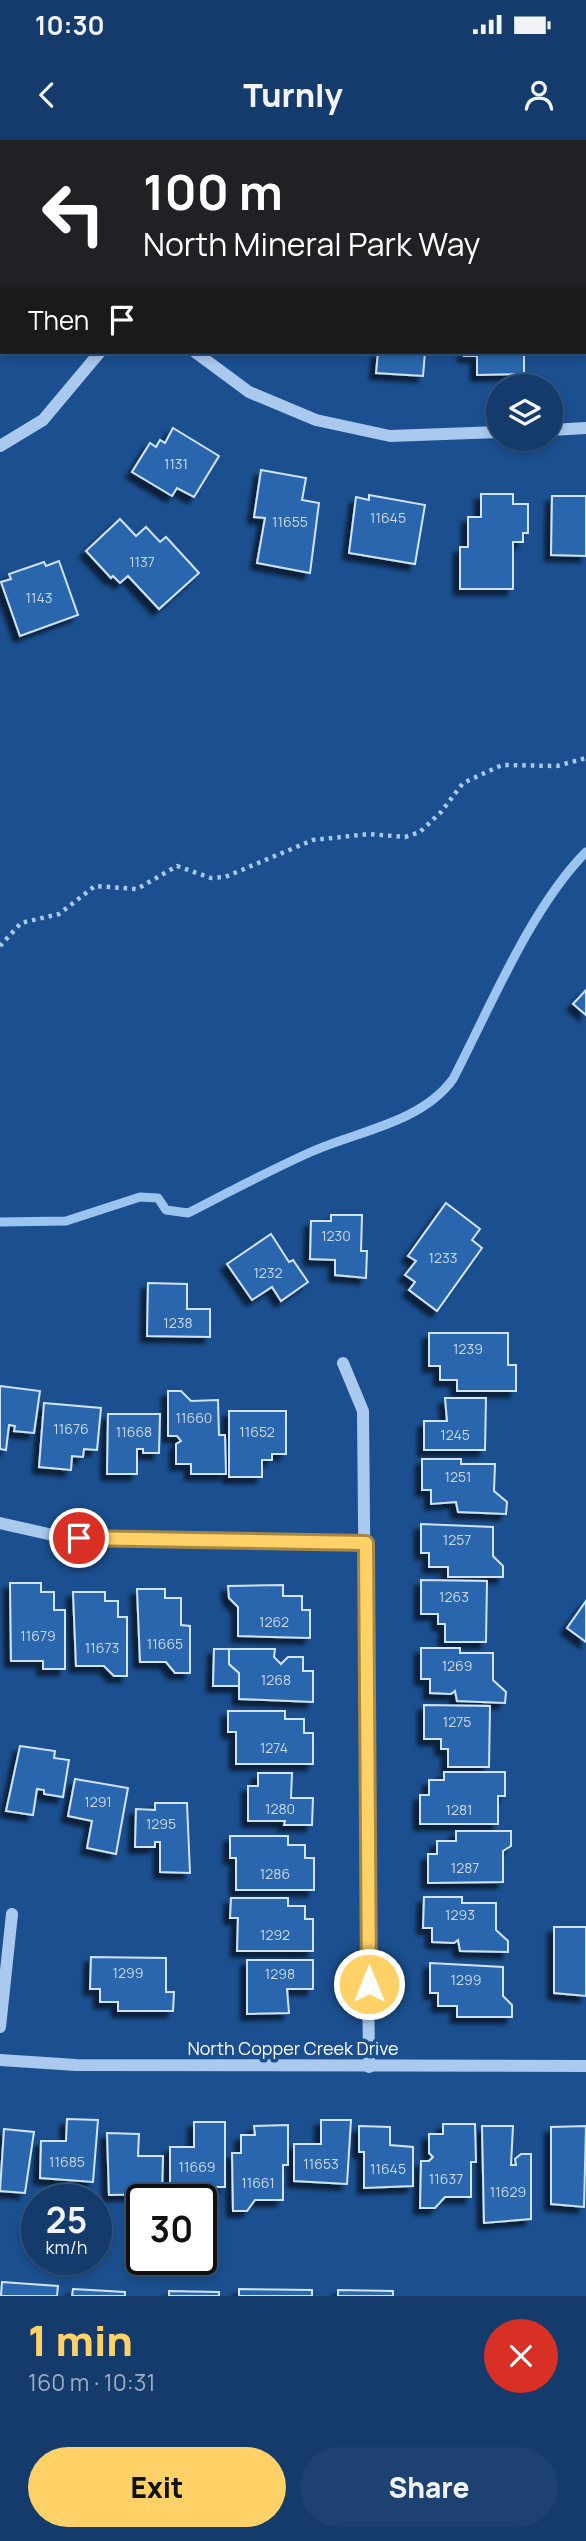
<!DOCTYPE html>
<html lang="en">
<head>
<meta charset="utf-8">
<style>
	body { margin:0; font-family:Manrope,sans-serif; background:#1d4271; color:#f1f3f6; height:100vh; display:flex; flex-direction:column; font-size:26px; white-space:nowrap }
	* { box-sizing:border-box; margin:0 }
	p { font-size:23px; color:#9dadc1 }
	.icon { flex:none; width:38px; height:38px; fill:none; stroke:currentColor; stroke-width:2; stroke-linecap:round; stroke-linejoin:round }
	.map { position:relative; height:2156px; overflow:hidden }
	.side { display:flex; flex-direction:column; background:#143b6b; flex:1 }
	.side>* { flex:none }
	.top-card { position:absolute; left:0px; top:0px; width:586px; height:214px; box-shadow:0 4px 10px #0003,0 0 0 2px #33557e; background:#202124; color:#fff; overflow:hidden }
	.controls { position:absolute; left:486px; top:234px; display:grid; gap:14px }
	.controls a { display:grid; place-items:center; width:77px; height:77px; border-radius:50%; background:#143b6b; box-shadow:0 4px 10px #0003,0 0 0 2px #33557e; font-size:35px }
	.speed { position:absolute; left:21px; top:2044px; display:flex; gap:14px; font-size:35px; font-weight:700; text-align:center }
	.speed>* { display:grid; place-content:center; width:91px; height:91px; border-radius:50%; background:#143b6b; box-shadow:0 4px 10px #0003,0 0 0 2px #33557e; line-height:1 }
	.speed small { font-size:18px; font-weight:400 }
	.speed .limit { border:4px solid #111; border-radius:10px; background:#fff; color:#111 }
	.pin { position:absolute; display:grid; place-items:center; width:60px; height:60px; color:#fff; margin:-30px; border:4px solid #fff; border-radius:50%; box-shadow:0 2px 7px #0007 }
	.me { position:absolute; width:77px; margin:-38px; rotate:0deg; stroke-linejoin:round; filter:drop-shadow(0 0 5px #0008) }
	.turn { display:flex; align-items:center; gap:24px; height:147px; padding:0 28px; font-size:32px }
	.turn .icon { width:91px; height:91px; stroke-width:2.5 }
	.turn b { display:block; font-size:49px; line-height:60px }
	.then { display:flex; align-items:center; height:66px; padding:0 28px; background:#0003; gap:14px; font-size:26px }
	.round { display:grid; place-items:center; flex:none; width:74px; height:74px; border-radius:37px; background:#1d4271 }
	.head { display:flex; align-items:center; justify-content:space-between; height:119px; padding:0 28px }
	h1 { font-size:42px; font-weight:800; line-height:52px; color:#ffd166 }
	.action { display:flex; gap:14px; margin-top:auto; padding:14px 28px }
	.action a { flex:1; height:80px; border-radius:42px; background:#ffd166; color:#111; font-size:28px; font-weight:800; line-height:80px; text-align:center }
	.action a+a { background:#1d4271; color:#f1f3f6 }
	.status { display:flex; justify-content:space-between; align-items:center; height:49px; padding:0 35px; background:#143b6b; direction:ltr }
	.status svg { height:19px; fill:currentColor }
	header { display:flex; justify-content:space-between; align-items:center; height:91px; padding:0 28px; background:#143b6b; font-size:32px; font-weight:800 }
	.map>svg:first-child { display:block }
</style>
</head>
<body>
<div class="status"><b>10:30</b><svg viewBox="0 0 49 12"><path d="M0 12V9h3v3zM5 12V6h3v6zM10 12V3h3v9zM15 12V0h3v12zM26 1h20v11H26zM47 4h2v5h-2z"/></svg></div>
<header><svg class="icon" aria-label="back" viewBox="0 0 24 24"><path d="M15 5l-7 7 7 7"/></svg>Turnly<svg class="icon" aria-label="person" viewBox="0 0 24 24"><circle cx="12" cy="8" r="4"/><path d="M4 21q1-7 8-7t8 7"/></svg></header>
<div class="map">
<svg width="586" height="2156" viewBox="0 0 586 2156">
	<defs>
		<filter id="shadow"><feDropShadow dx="-6" dy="6" stdDeviation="2" flood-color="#0009"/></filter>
	</defs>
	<rect width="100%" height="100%" fill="#1b4f8f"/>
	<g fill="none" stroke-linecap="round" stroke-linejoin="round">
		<path stroke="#9cc4f0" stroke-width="9" d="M0,1082l66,-1 74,-24 18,1 8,12 22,3c41,-21 82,-43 125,-62 46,-20 109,-29 140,-72 37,-71 77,-170 133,-227"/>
	</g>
	<g fill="#2a66ad" stroke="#cfe3fa" stroke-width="2" filter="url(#shadow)">
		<path d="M584,138h2l-1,68 -1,-6z"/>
		<path d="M0,140l2,2 -2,69z"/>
		<path d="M378,212h47l-2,24 -47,-3z"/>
		<path d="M464,212h60v22l-47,1v-19h-13z"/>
		<path d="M173,288l46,28 -25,41 -17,-9 -5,8 -40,-24 18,-29 6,4 4,-7 5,3z"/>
		<path d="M261,330l45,8 -4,22 17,3 -9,70 -53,-10 8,-45 -11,-1z"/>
		<path d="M481,354h32v10h15v29h-5v9h-10v47h-53v-42h8v-30h13z"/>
		<path d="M369,355l56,10 -10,59 -66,-11 7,-56 13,3z"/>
		<path d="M552,356h34v60l-35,-1z"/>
		<path d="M120,379l16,17 10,-9 14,15 6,-5 33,36 -40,36 -31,-33 -8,7 -7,-7 -2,2 -25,-27z"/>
		<path d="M59,421l19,54 -58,21 -19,-54 10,-3 -2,-5 35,-12 2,4z"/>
		<path d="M586,850v25l-13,-11z"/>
		<path d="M446,1063l34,26 -8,11 10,8 -45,63 -28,-21 6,-8 -10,-7 11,-14 -8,-5z"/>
		<path d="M331,1075h31l-1,36h6l-1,27 -31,-3v-15l-25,-1 1,-38h20z"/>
		<path d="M271,1094l18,28 4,-2 15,22 -27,19 -9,-14 -20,13 -25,-36z"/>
		<path d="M148,1143l39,1v25h23v28l-63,-1z"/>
		<path d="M429,1193h79v32h8v26h-59v-11h-17v-14h-11z"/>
		<path d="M0,1246l40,5 -6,42 -20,-2 1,-5 -6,-1 -3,25 -6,-1z"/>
		<path d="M168,1251h13l10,10 27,-1 1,35h6l1,39h-35v-10h-15v-20l5,-3 -4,-5h-9z"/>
		<path d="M445,1258h41l-1,52h-61v-29h23z"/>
		<path d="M44,1263l57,5 -4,42 -13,-1 -1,8 -11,-1 -1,14 -32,-3z"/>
		<path d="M229,1271h57v43h-14v6h-10v17h-33z"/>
		<path d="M108,1274h52l-1,39h-16v-4h-6v25h-30z"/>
		<path d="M422,1319h39v5h34l-1,27 13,11 -1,12 -48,-2 -2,-10 -25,2v-14h-9z"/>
		<path d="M421,1384l72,3v29l10,10v11h-55v-10h-19v-14h-8z"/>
		<path d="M421,1440l66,1 -1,61h-41v-18h-7v-10h-17z"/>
		<path d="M10,1443h31v9h13v18h11v59h-22v-8h-32z"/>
		<path d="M283,1445v11h19v14h8v28l-72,-2v-29l-9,-9 -1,-12z"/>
		<path d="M137,1449h28v9h16v27l9,1v47h-15l-9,-11h-26z"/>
		<path d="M73,1452h32v9h13v16h9v59h-13l-10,-10h-28z"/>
		<path d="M586,1461v41l-19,-14z"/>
		<path d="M421,1508h39v5h33v27l13,12 -1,11 -48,-2 -2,-10 -4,3 -21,-1v-14h-9z"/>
		<path d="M214,1509h15v15l10,9v13h-26z"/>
		<path d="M229,1509h46l-1,8 7,7 7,-7h15v14h10v31l-74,-3v-26l-10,-9z"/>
		<path d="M424,1565l66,1 -1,61h-41v-18h-7v-10h-17z"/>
		<path d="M228,1571h57v8h19v14h9v31h-77v-32h-8z"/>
		<path d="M20,1606l35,5 -1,7 15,2 -6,37 -19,-3v-4l-7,-1 -4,26 -27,-4z"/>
		<path d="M444,1632h61v24h-7v28h-78v-29h9v-15h15z"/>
		<path d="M258,1633h34l-1,25h22l-1,27h-28l1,-4h-37v-35h10z"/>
		<path d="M75,1639l53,9 -12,66 -29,-6 5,-27 -24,-5z"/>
		<path d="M155,1663h32l3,70 -30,-1v-30h-5v5h-20l1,-38 19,1z"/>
		<path d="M456,1691h55v15l-8,5v31l-75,1v-29h9v-13h19z"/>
		<path d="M230,1696h58v9h17v13h9v32h-78v-32h-6z"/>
		<path d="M424,1757h38v6h34v27l12,11v11l-48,-1 -2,-11 -4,3 -22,-1v-14h-9z"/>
		<path d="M231,1758h57v8h17v13h8v32h-76l1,-33h-8z"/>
		<path d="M554,1787h32v69l-32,-3z"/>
		<path d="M91,1817l75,1v34h8l-1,19h-55v-9h-18v-13h-10z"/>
		<path d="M247,1820h66v29h-26l2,24 -42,1z"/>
		<path d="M430,1823l73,4v29l9,9v12h-55v-11h-19v-13h-8z"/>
		<path d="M67,1979l31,1 -5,62 -53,-4 1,-37h25z"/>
		<path d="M321,1980h30l-4,64 -53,-3v-37h27z"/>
		<path d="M194,1982h31v65h-55v-40h24z"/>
		<path d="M443,1984h32l1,38h-5v35h-26l-10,11h-15l1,-47h8l4,-4 -4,-4v-19h14z"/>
		<path d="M288,1985v40h-5v35h-28l-8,11h-14l-1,-58h9v-18h14l-1,-9z"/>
		<path d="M359,1986l31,1v18l23,2v39l-49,2v-36h-5z"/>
		<path d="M482,1986h31l-2,39h5l-1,-6 6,-5h10v65l-47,4z"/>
		<path d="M586,1986l-2,81 -33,-3v-77z"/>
		<path d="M4,1989l30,3 -9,61 -25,-2z"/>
		<path d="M107,1993l32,1 -1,22h25l-1,38 -53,1z"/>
		<path d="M2,2142l56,4 -1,10h-56z"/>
		<path d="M73,2149l52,3v4h-53z"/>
		<path d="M239,2149l73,1v6h-73z"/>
		<path d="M338,2150l55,1v5h-55z"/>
		<path d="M169,2151l50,1v4h-50z"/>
	</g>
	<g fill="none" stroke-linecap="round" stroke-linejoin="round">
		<path stroke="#a9c9ee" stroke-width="4.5" stroke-dasharray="3.5 5" stroke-linecap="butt" d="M0,806l21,-23 38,-9 36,-28 42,3 40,-23 34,12 14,-1 88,-37 56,-6 36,3 15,-5 21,-20 22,-29 39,-18 55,1 29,-8"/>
		<g stroke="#a9c9ee" stroke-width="12">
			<path d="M0,62l2,1"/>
			<path d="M195,212l54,40 67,28 74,16 109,-4"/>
			<path d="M551,290l35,-2"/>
			<path d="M0,306l43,-26 57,-68"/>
			<path d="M343,1223l20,48 6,656"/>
			<path d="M0,1383l57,13 43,3 266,4"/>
			<path d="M0,1887l12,-113"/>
			<path d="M0,1920l76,5 510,1"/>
		</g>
	</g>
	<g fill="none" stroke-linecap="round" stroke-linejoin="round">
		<g stroke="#a68842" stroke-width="18">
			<path id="route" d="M79,1398l287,5 3,441"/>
		</g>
		<use href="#route" stroke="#ffd166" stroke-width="12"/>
	</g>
	<g text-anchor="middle" stroke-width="7" stroke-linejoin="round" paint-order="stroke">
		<g font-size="14" fill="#cad9ea">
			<text x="176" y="329">1131</text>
			<text x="388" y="383">11645</text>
			<text x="290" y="387">11655</text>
			<text x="142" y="427">1137</text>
			<text x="39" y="463">1143</text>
			<text x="336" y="1101">1230</text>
			<text x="443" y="1123">1233</text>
			<text x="268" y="1138">1232</text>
			<text x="178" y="1188">1238</text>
			<text x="468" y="1214">1239</text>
			<text x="194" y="1283">11660</text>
			<text x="71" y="1294">11676</text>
			<text x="134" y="1297">11668</text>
			<text x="257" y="1297">11652</text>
			<text x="455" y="1300">1245</text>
			<text x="458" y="1342">1251</text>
			<text x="457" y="1405">1257</text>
			<text x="454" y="1462">1263</text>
			<text x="274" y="1487">1262</text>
			<text x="38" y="1501">11679</text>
			<text x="165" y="1509">11665</text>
			<text x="102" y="1513">11673</text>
			<text x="457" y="1531">1269</text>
			<text x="276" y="1545">1268</text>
			<text x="457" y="1587">1275</text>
			<text x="274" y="1613">1274</text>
			<text x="98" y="1667">1291</text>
			<text x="280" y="1674">1280</text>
			<text x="459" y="1675">1281</text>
			<text x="161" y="1689">1295</text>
			<text x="465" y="1733">1287</text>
			<text x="275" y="1739">1286</text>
			<text x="460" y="1780">1293</text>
			<text x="275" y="1800">1292</text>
			<text x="128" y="1838">1299</text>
			<text x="280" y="1839">1298</text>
			<text x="466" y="1845">1299</text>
			<text x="67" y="2027">11685</text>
			<text x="321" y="2029">11653</text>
			<text x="197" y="2032">11669</text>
			<text x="388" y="2034">11645</text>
			<text x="446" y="2044">11637</text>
			<text x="258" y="2048">11661</text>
			<text x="508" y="2057">11629</text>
		</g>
		<g font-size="18" fill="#fff" stroke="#1b4f8f">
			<text x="293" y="1915">North Copper Creek Drive</text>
		</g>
	</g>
</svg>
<div class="controls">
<a><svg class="icon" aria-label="layers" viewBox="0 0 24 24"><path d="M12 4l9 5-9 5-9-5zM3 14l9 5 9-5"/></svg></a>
</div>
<div class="speed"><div>25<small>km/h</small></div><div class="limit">30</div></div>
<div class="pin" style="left:79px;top:1398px;background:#d93025"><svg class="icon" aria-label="arrive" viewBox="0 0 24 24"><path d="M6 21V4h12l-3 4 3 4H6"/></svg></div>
<svg class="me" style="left:369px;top:1844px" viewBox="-20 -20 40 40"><circle r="17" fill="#ffd166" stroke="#fff" stroke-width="3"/><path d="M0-11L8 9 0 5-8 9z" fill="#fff"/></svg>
<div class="top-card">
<div class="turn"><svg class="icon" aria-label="left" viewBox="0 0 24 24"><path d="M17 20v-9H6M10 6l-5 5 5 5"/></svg><div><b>100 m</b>North Mineral Park Way</div></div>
<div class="then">Then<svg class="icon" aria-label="arrive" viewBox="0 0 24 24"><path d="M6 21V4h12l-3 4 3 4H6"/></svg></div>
</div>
</div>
<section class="side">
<div class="head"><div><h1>1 min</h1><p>160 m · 10:31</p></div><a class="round" style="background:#d93025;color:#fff"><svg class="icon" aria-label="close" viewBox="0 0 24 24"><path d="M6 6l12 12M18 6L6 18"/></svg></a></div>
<div class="action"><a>Exit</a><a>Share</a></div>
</section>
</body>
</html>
